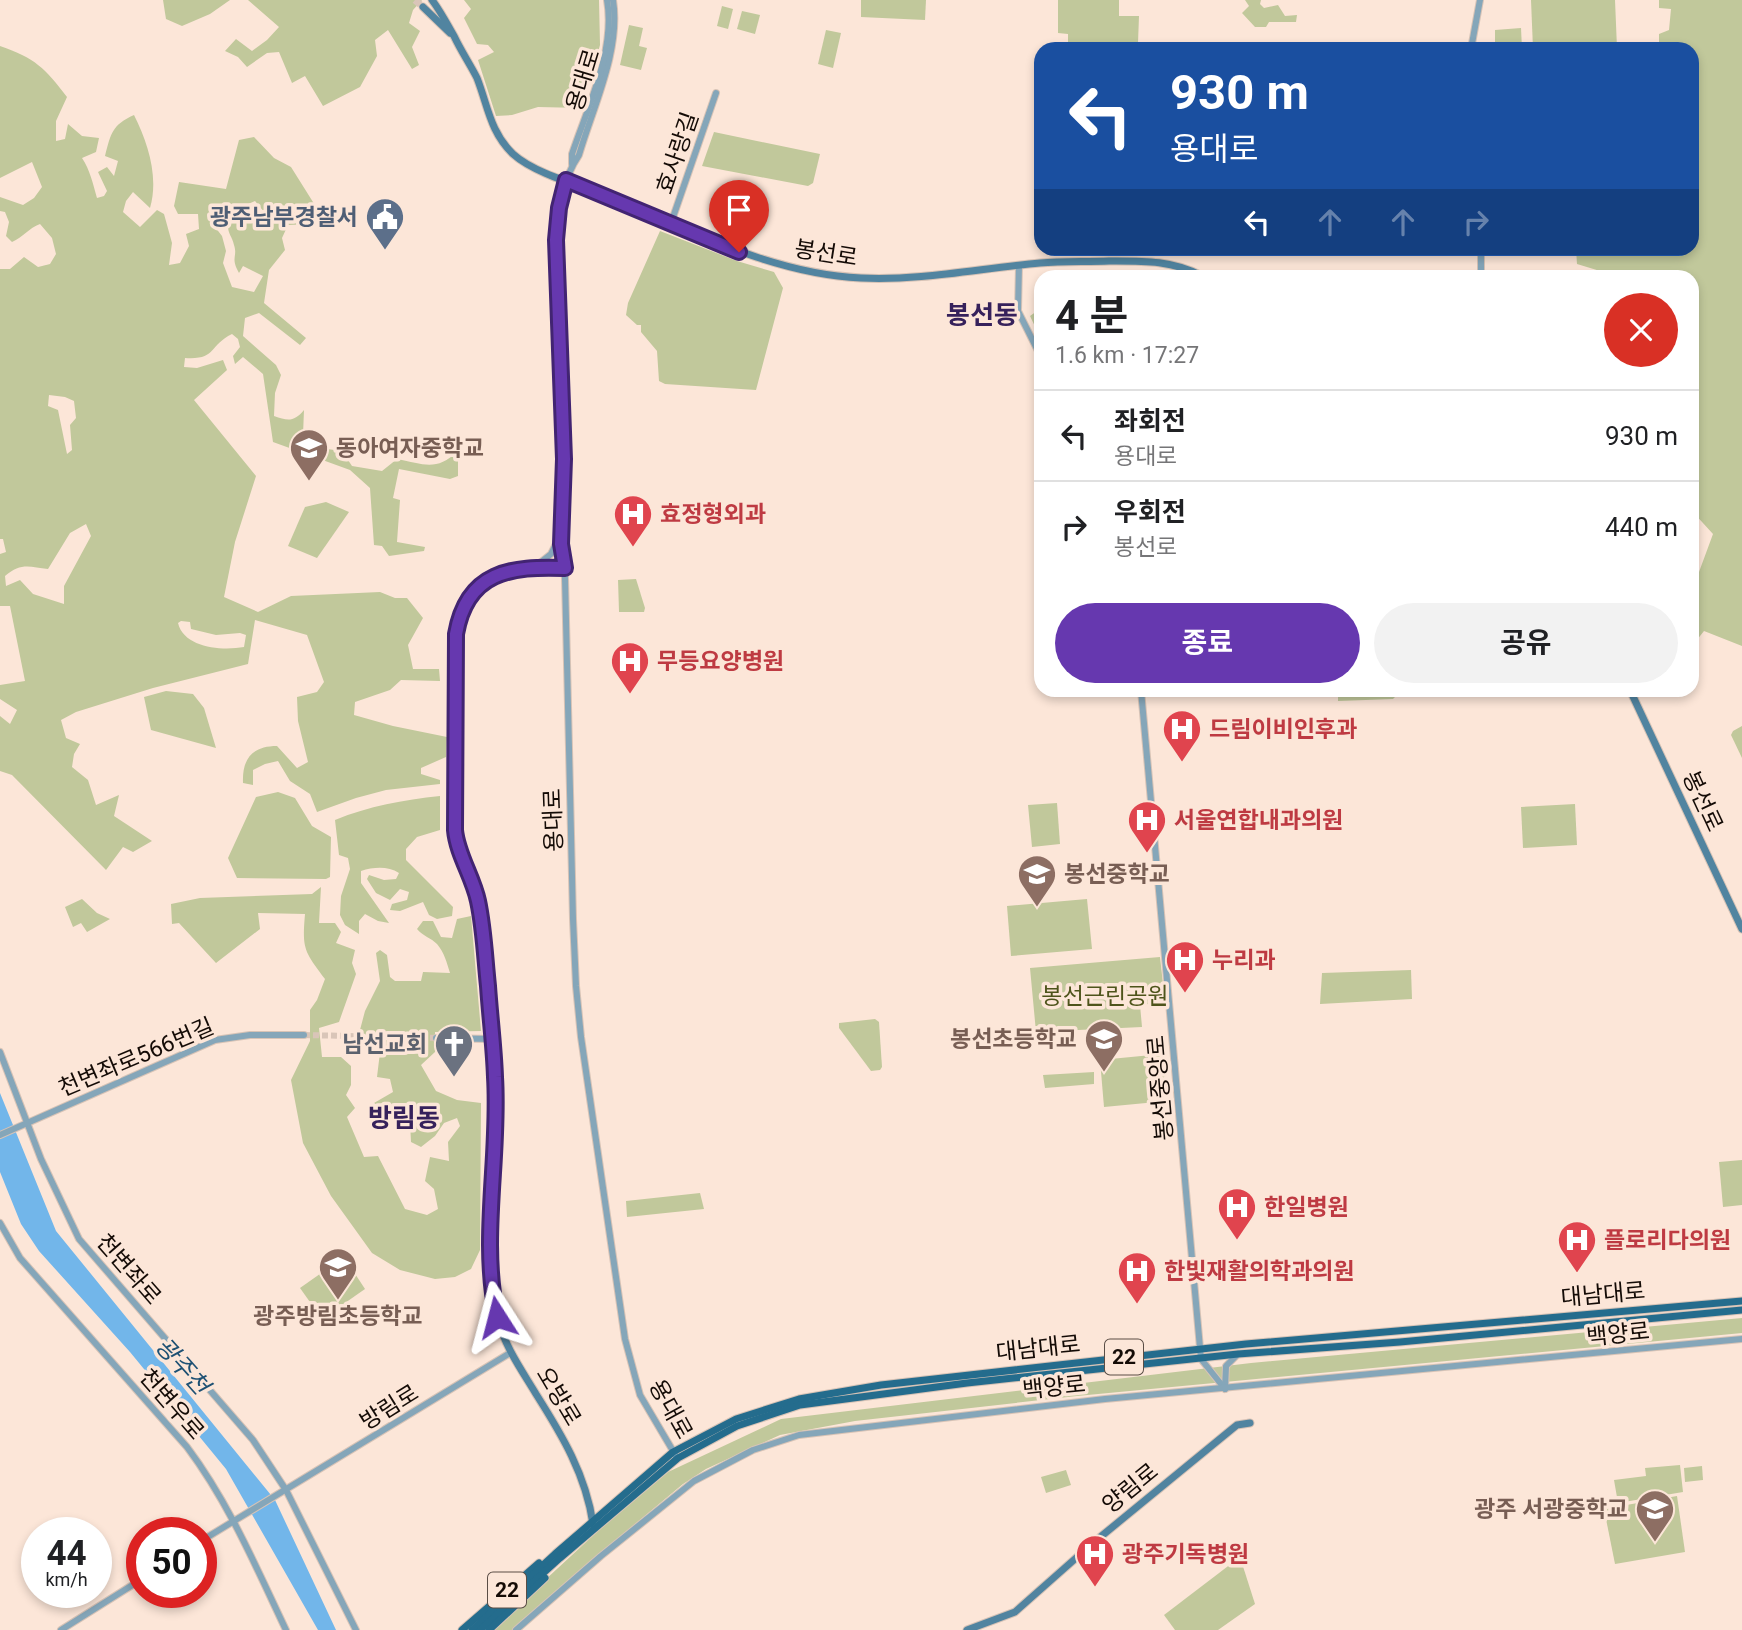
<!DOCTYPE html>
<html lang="ko">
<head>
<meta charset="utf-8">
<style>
	body { margin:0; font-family:Roboto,"Noto Sans KR",sans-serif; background:#f2f2f2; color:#202124; height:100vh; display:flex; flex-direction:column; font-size:26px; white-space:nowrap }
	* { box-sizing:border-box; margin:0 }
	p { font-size:23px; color:#757577 }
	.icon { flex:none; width:38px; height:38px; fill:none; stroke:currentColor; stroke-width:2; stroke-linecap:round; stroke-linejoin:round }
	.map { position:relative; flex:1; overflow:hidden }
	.panel { position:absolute; left:1034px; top:270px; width:665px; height:427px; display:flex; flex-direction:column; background:#fff; border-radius:21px; box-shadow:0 4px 10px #0003 }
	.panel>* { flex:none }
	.guide { position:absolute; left:1034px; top:42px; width:665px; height:214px; border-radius:21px; box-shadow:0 4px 10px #0003; background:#1a4fa0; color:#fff; overflow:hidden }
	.speed { position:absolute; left:21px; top:1517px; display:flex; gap:14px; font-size:35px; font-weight:700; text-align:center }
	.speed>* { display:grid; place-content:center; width:91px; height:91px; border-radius:50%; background:#fff; box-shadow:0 4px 10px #0003; line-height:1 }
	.speed small { font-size:18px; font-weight:400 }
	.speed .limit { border:10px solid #d22; background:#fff; color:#111 }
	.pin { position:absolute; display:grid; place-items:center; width:60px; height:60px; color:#fff; margin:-72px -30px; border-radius:50% 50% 50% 0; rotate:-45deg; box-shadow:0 0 7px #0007 }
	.pin .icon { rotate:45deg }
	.me { position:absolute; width:77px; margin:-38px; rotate:351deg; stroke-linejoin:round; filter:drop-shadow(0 0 5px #0008) }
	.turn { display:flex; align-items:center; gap:24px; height:147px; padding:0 21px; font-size:32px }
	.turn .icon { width:91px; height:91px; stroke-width:2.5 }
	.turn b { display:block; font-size:49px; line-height:60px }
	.lanes { display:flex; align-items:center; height:66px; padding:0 21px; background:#0003; justify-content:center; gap:35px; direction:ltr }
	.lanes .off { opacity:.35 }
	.round { display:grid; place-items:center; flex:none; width:74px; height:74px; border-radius:37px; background:#f2f2f2 }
	.headline { display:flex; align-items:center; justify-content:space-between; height:119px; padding:0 21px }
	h1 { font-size:42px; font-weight:700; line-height:52px }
	.primary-button { display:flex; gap:14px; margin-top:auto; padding:14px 21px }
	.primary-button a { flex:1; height:80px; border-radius:42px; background:#6638af; color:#fff; font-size:28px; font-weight:700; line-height:80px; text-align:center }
	.primary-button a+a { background:#f2f2f2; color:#202124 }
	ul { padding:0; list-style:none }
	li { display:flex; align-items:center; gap:21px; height:91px; padding:0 21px; border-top:2px solid #e0e0e0 }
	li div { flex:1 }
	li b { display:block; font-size:26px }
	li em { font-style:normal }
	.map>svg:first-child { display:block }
</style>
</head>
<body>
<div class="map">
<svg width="1742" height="1630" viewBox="0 0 1742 1630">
	<rect width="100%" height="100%" fill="#fce6d8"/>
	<g fill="#c1c89b" fill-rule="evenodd">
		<path d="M163,0h67l-20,14 -28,12 -16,-7z"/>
		<path d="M248,0h174l-9,10 -4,13 11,8 -8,16 7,18 -7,4 -24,-39 -13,10 2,16 -17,31 -37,19 -18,-30 -13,7 -13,-31 -12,1 -20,14 -9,-10 -13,-6 11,-12 16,12 15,-11 12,-13z"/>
		<path d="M464,0h135l1,45 -18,63 -44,-1 -26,8 -16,1 -18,-56 16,-8 -6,-7 -11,-1 -13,-26 7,-9z"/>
		<path d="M861,0h65l-1,20 -64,-3z"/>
		<path d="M1058,0h61v16h20l-1,27 -70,-1v-8l-10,-1z"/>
		<path d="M1245,0h16l-1,4 4,4 14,-3 7,11 12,-1 -1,7h-27l-3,5h-11l-13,-14 7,-7z"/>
		<path d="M1531,0h84l2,48 -84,1z"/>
		<path d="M1659,0h83v646l-38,-15 -12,15v-55l21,-57 -21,-23v-235h-94l2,-5 -23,-7 -1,-15 116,-1v-199h-33v-15l10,-4 2,-21 -12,-1z"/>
		<path d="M722,6l11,3 -5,20 -11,-3z"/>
		<path d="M742,11l18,4 -5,19 -18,-5z"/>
		<path d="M629,25l14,3 -4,18 8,2 -6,22 -21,-5z"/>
		<path d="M1521,28l1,21h-27v-19z"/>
		<path d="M826,30l15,3 -8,35 -15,-4z"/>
		<path d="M0,46c35,12 45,22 67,51l-11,24v20l9,-2 3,-15 14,12 17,2 -3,14 -14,6c8,12 11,26 15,40l7,-2 3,-5 -9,-19 9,-5 7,9 4,-15 -13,-5c6,-23 7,-31 29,-41 14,28 25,62 16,93l-17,-16 -7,9 -3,11 17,15 17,-17 7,4 8,29 -3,22 11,-2 9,-17 -3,-12 13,-5 -1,-15h-20l-4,-8 5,-24 47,7 13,-49 15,-3 20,21 17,9 27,43 -7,14 -23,1 -6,13 3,12 -16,20 -5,33 42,35 -6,7 -41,-32 -14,5 -2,18 33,29 5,10 -6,18 -1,23c14,5 20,6 30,-6l-1,25 2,11 37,5 10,15 30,5 15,-12c27,5 39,13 61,-8v25l-8,3 -51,-10 -6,29 7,2 -3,42 28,5 -1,4 -35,5 -7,-10 -8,-1 -4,-57 -20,-18 -77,-28 -10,-68 -20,-17 -8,7 -2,-8 7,-9 -2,-8 -6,-5c-24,12 -15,26 -47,24l-1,9 13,1 26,-8 4,10 -33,30 62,76 -21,66 -11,55 34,15 33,-16 89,-4 15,6h12l16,20 -15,27 5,24h26l1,12 -39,-1 -11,10 -35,12 -1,13 39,11 54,11 -1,20 -25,11v6l19,6v4l-54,6 -30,8 -39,14 -7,-18 -20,-13 -12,-20 -13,3 -12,6v15l-10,-2c-1,-24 9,-37 34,-37l20,22 11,-6 -10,-41 -1,-24 20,-5 7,-10 -17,-47 -52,-15 -7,44 -95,24 -77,24 -15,8 5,18 14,6 -6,10 -2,13 16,13 8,25 23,-10 -5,21 38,25 -19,11 -10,-5 -17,23 -94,-95 -12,-4v-55l10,8 7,-14 -17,-11v-14l25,-4 -15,-75h-10v-52l6,-2 -3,-13h-3v-270h10l14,-12 14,10 12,-3 6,-10 -4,-16 -12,-14c-11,4 -17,13 -28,18l-6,-6 3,-14 -4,-10 -5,-1v-14l23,8 11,-7 8,-11 -10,-25 -32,16zM255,201l15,18 -26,4 -5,-6 -11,6c-1,10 4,13 6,22 4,12 -4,12 5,28l4,-7 20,10 -9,16 -22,-5 -9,-24 3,-12 -4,-15 -7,-9 -3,-21 27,2zM49,395l16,2 9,4 2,17 -6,7 2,25 -5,4 -9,-44 -10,-4zM86,524l5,12 -27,50v18l-31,-10 -13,-14 -14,6 -1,-10c16,-14 25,-9 43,-7l22,-36zM181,621l9,1 1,7 25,6 24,-2 6,2 -2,12c-22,4 -60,1 -66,-24z"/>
		<path d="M714,132l106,22 -7,29 -5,3 -106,-20z"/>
		<path d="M660,231l77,30 37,11 9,16 -27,102 -91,-6 -6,-3 -2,-30 -16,-19v-7h-4l-11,-10 2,-12z"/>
		<path d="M1041,302v37l-11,-23 7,-5z"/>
		<path d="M326,502l23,10 -32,46 -29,-12 17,-39z"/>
		<path d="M636,579l9,29 -1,4h-25l-1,-32z"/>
		<path d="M1338,690h58v6l-3,3 -55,2z"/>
		<path d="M166,691l27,3 11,14 12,40 -65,-18 -7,-33z"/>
		<path d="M1742,726v32l-11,-23 2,-4z"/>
		<path d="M278,792l17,6 17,28 19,11 -1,40 -4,2 -89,-1 -9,-20 28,-61z"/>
		<path d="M440,796v34l-23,7 -11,12v11l47,47 -1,9 -15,3 -8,-4 -6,-13 -23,9 -10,-1 2,-6 15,-4 2,-8 -9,-3 -10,11 -14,-7 -9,-14 2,-4 15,5 12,-1 3,-6c-11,-7 -25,-6 -38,-2v12l28,40 -11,-2 -13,-7 -6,7v13l-14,-9 -5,-10 1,-19 9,-27 -2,-11 -9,-3 -4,-35c34,-14 68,-20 105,-24z"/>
		<path d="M1057,803l3,41 -28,3 -4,-42z"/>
		<path d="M1575,804l2,41 -54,3 -2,-41z"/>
		<path d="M321,887l-2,36h16l6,9 -5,11 19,7 -3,13 4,11 -17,48 -20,6 3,29h19l10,9v19l-5,10 9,13 -8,9 17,40 14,-1 27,53 22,6 11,-6 -4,-20 -9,-8 5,-24 19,4 -1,-19 12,-16 -3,-8 -13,5 -9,13 -14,11 -10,-5 -1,-20 -10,-17 -17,7 -9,-9 19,-11 -3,-13 -13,-2 4,-33 -25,1 9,-34 15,-30 -4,-28 4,-3 7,5 3,22 5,4h26l2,-9 27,1c-3,-10 -6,-21 -13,-29 -6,-6 -14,-8 -20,-15l6,-8h10l8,16 11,1 5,-19 14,-3 10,115 -46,1v20l-14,13 15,26 21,9 24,3 -1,147 -9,19 -16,8 -20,2 -35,-9 -28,-17 -41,-57 -28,-53 -12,-63 19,-39v-31l7,-10 8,-21c-21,-28 -23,-30 -20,-65l-47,-1 2,16 -44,34 -37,-40 -7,1 -1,-20 29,-6 112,-4z"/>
		<path d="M82,899l15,14 13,6 -23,13 -6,-9 -8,4 -8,-20z"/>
		<path d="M1087,899l5,50 -81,7 -4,-50z"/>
		<path d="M1160,957l5,45 -25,3 2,22 -106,5 -6,-64z"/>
		<path d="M1411,970l1,29 -92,5 2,-31z"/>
		<path d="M875,1019l4,3 3,45 -2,3 -9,1 -32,-43v-5z"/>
		<path d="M1162,1054l5,47 -63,6 -4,-47z"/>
		<path d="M1094,1072v12l-49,4 -2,-13z"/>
		<path d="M1742,1160v45l-19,2 -4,-45z"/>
		<path d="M700,1193l4,16 -77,8 -1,-16z"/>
		<path d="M344,1257l21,32 -43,30 -22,-31z"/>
		<path d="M1742,1318v15l-665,63 -222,25 -75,14 -74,34 -23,15 -90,75 -77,71h-25l107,-99 70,-59 113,-53 470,-56z"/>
		<path d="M1680,1465l3,27 -65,11 -4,-23 32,-4 -1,-8z"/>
		<path d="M1702,1466l1,14 -18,2 -1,-14z"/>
		<path d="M1066,1470l5,15 -25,8 -5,-16z"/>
		<path d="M1677,1496l8,56 -70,12 -11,-55z"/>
		<path d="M1240,1557l15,47 -37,26h-43l-11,-15z"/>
	</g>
	<path fill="#72b6ea" d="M0,1093l56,138 219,269 61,130h-18l-92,-161 -96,-117 -91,-101 -18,-27 -21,-52z"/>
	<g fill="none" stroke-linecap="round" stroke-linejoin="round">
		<path stroke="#d9c5b8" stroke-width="6" stroke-dasharray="6 3" stroke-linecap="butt" d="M304,1035l132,3"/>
		<path stroke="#d9c5b8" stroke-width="7" stroke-dasharray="7 3.5" stroke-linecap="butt" d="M415,0l8,7"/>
		<g stroke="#d7c3b6" stroke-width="8">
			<g id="tertiary">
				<path d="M613,0c8,50 -20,107 -34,155 -17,25 -21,55 -23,85l8,219 -3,85 4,34 8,341 3,67 5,51 44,302 15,56 36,61"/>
				<path d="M1471,49l9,-49"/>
				<path d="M572,164v-10c16,-48 44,-104 35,-154"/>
				<path d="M671,223l45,-130"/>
				<path d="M1481,248v28"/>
				<path d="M1019,265l-1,46 23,46"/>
				<path d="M536,566l15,-12 8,-16"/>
				<path d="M1141,690l60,669 24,30"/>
				<path d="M436,1038l56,1"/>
				<path d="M0,1052l41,107 38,80 174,201 33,50 70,140"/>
				<path d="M0,1135l215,-95 35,-5h54"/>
				<path d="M0,1223l20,35 167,189c42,56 69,120 99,183"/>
				<path d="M1225,1389l1,-23 12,-12"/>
				<path d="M201,1541l309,-188"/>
				<path d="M61,1630l81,-51"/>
				<path d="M516,1630l85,-74 93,-75 59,-31 46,-15 306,-36 637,-60"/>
			</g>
		</g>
		<g stroke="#d7c3b6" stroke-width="9">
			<g id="secondary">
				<path d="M432,0c9,12 15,24 22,36 7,15 16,28 23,42 11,28 13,54 36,76 24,22 80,35 111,49 76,32 152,71 237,75 60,3 120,-10 179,-15 23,-2 46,-1 69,-2 33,0 63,-1 93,15"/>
				<path d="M423,7l27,26"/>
				<path d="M565,568c-54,-3 -99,4 -109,65l-1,197c2,24 18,47 23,71 6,29 7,59 10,89 3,30 6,60 8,90 3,79 -19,161 2,239 7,28 23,50 38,75 26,41 50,81 57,130"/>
				<path d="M1630,690l112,239"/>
				<path d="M967,1630l48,-18 78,-69 139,-114 5,-4 13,-2"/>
			</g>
		</g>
		<g stroke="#d7c3b6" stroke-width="9">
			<g id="primary">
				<path d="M462,1630l77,-67"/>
				<path d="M472,1630l83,-76 118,-102 63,-33 63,-20 82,-14 365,-41 496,-43"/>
				<path d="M480,1630l80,-72 118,-100 59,-32 63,-21 167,-22 271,-29 162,-12 342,-32"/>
				<path d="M489,1630l56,-52"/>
			</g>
		</g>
		<use href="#tertiary" stroke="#85a6b9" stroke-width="6"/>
		<use href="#secondary" stroke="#5184a0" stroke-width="7"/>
		<use href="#primary" stroke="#246c8d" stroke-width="7"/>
	</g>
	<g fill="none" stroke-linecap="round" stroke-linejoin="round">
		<g stroke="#422472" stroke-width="18">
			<path id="route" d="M497,1317c-17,-79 3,-160 -2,-240 -1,-30 -5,-61 -7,-91 -3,-28 -4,-57 -10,-85 -5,-24 -21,-47 -23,-71l1,-196c11,-63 55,-68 109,-66l-4,-24 3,-85 -8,-219 3,-32 7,-28 173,72"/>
		</g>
		<use href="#route" stroke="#6638af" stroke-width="12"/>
	</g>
	<defs>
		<g id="civic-pin" transform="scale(2.0125)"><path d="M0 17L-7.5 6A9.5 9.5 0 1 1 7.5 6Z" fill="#5c6f8a" stroke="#fce6d8"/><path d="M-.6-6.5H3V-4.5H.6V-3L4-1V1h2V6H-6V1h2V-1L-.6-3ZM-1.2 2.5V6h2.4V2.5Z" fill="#fff"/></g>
		<g id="school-pin" transform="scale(2.0125)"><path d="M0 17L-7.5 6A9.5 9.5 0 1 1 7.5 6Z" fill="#8d6e63" stroke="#fce6d8"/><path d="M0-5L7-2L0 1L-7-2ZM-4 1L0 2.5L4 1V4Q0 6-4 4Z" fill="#fff"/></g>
		<g id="hospital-pin" transform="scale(2.0125)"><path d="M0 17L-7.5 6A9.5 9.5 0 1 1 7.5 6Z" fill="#e0444e" stroke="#fce6d8"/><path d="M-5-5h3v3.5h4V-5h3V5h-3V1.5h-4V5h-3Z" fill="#fff"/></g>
		<g id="church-pin" transform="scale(2.0125)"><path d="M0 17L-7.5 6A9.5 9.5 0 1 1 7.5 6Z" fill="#6b7280" stroke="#fce6d8"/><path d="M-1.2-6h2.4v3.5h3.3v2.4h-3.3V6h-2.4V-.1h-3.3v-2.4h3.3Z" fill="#fff"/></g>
	</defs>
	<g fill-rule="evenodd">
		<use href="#civic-pin" x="385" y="217"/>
		<use href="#school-pin" x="309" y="448"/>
		<use href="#hospital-pin" x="633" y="514"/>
		<use href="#hospital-pin" x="630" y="661"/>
		<use href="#hospital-pin" x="1182" y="729"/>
		<use href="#hospital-pin" x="1147" y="820"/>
		<use href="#school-pin" x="1037" y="874"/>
		<use href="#hospital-pin" x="1185" y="960"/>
		<use href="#school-pin" x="1104" y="1039"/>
		<use href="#church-pin" x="454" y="1044"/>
		<use href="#hospital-pin" x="1237" y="1207"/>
		<use href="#hospital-pin" x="1577" y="1240"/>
		<use href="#school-pin" x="338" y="1267"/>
		<use href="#hospital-pin" x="1137" y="1271"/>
		<use href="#school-pin" x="1655" y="1509"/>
		<use href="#hospital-pin" x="1095" y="1554"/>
	</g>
	<g text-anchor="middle" stroke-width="7" stroke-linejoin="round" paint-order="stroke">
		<g fill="#fce6d8" stroke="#5a4d45" stroke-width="2">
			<rect x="1105" y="1339.5" width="38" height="35" rx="5"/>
			<rect x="488" y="1572.5" width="38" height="35" rx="5"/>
		</g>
		<g font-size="21" font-weight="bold" fill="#140b06">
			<text x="1124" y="1364">22</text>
			<text x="507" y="1597">22</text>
		</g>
		<g font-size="23" fill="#140b06" stroke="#fce6d8">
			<text transform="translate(583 80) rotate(-73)" y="8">용대로</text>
			<text transform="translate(677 153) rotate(-71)" y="8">효사랑길</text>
			<text transform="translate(826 253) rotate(9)" y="8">봉선로</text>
			<text transform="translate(1703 801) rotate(65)" y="8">봉선로</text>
			<text transform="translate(553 820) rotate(-92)" y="8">용대로</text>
			<text transform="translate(136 1057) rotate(-23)" y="8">천변좌로566번길</text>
			<text transform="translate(1160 1088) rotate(-95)" y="8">봉선중앙로</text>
			<text transform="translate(129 1269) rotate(49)" y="8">천변좌로</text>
			<text transform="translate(1603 1294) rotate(-5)" y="8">대남대로</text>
			<text transform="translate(1618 1334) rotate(-6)" y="8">백양로</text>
			<text transform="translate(1038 1348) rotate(-6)" y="8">대남대로</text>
			<text transform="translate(1054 1387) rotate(-6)" y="8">백양로</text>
			<text transform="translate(559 1396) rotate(59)" y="8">오방로</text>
			<text transform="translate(172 1404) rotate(49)" y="8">천변우로</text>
			<text transform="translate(389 1407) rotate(-32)" y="8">방림로</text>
			<text transform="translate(671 1409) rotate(61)" y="8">용대로</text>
			<text transform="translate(1130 1488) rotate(-39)" y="8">양림로</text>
		</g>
		<g font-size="23" font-weight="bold" fill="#4e5e75" stroke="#fce6d8" text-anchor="end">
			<text x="358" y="225">광주남부경찰서</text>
		</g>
		<g font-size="23" font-weight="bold" fill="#785e54" stroke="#fce6d8" text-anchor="start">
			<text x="336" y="456">동아여자중학교</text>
			<text x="1064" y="882">봉선중학교</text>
			<text x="1077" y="1047" text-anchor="end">봉선초등학교</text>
			<text x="338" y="1324" text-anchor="middle">광주방림초등학교</text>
			<text x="1628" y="1517" text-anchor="end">광주 서광중학교</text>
		</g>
		<g font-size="23" font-weight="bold" fill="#be3a42" stroke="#fce6d8" text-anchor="start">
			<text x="660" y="522">효정형외과</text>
			<text x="657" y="669">무등요양병원</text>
			<text x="1209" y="737">드림이비인후과</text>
			<text x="1174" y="828">서울연합내과의원</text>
			<text x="1212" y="968">누리과</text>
			<text x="1264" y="1215">한일병원</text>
			<text x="1604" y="1248">플로리다의원</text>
			<text x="1164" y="1279">한빛재활의학과의원</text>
			<text x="1122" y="1562">광주기독병원</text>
		</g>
		<g font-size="23" fill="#4e541b" stroke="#fce6d8">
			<text x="1105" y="1004">봉선근린공원</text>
		</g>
		<g font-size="23" font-weight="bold" fill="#5b616d" stroke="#fce6d8" text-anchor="end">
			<text x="427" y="1052">남선교회</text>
		</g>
		<g font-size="24" font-style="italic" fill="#1d5073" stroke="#fce6d8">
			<text transform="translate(182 1366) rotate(48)" y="8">광주천</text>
		</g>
		<g font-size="26" font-weight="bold" fill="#36215b" stroke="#fce6d8">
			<text x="982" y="324">봉선동</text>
			<text x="404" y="1127">방림동</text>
		</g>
	</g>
</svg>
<div class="speed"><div>44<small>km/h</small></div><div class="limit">50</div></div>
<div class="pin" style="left:739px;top:252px;background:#d93025"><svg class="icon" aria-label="arrive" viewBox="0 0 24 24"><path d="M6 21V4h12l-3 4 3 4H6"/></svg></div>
<svg class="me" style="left:497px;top:1317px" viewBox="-20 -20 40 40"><path d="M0-17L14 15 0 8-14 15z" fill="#6638af" stroke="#fff" stroke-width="4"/></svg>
<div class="guide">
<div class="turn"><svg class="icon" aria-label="left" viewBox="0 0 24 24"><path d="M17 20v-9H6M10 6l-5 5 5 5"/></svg><div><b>930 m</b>용대로</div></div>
<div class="lanes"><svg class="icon" aria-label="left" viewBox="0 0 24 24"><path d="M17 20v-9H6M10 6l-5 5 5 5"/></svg><svg class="icon off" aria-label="ahead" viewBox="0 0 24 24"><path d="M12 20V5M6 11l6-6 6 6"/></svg><svg class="icon off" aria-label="ahead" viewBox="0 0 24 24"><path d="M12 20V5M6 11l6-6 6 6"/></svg><svg class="icon off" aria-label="right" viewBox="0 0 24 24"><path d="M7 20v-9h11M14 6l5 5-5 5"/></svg></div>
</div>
<section class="panel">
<div class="headline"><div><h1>4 분</h1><p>1.6 km · 17:27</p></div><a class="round" style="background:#d93025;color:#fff"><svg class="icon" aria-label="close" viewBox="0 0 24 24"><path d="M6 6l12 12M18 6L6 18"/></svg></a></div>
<ul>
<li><svg class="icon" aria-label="left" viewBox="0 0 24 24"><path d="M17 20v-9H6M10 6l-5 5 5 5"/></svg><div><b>좌회전</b><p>용대로</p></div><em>930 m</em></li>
<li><svg class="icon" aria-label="right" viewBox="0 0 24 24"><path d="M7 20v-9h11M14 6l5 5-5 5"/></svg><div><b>우회전</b><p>봉선로</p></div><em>440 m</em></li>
</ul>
<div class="primary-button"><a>종료</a><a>공유</a></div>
</section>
</div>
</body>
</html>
